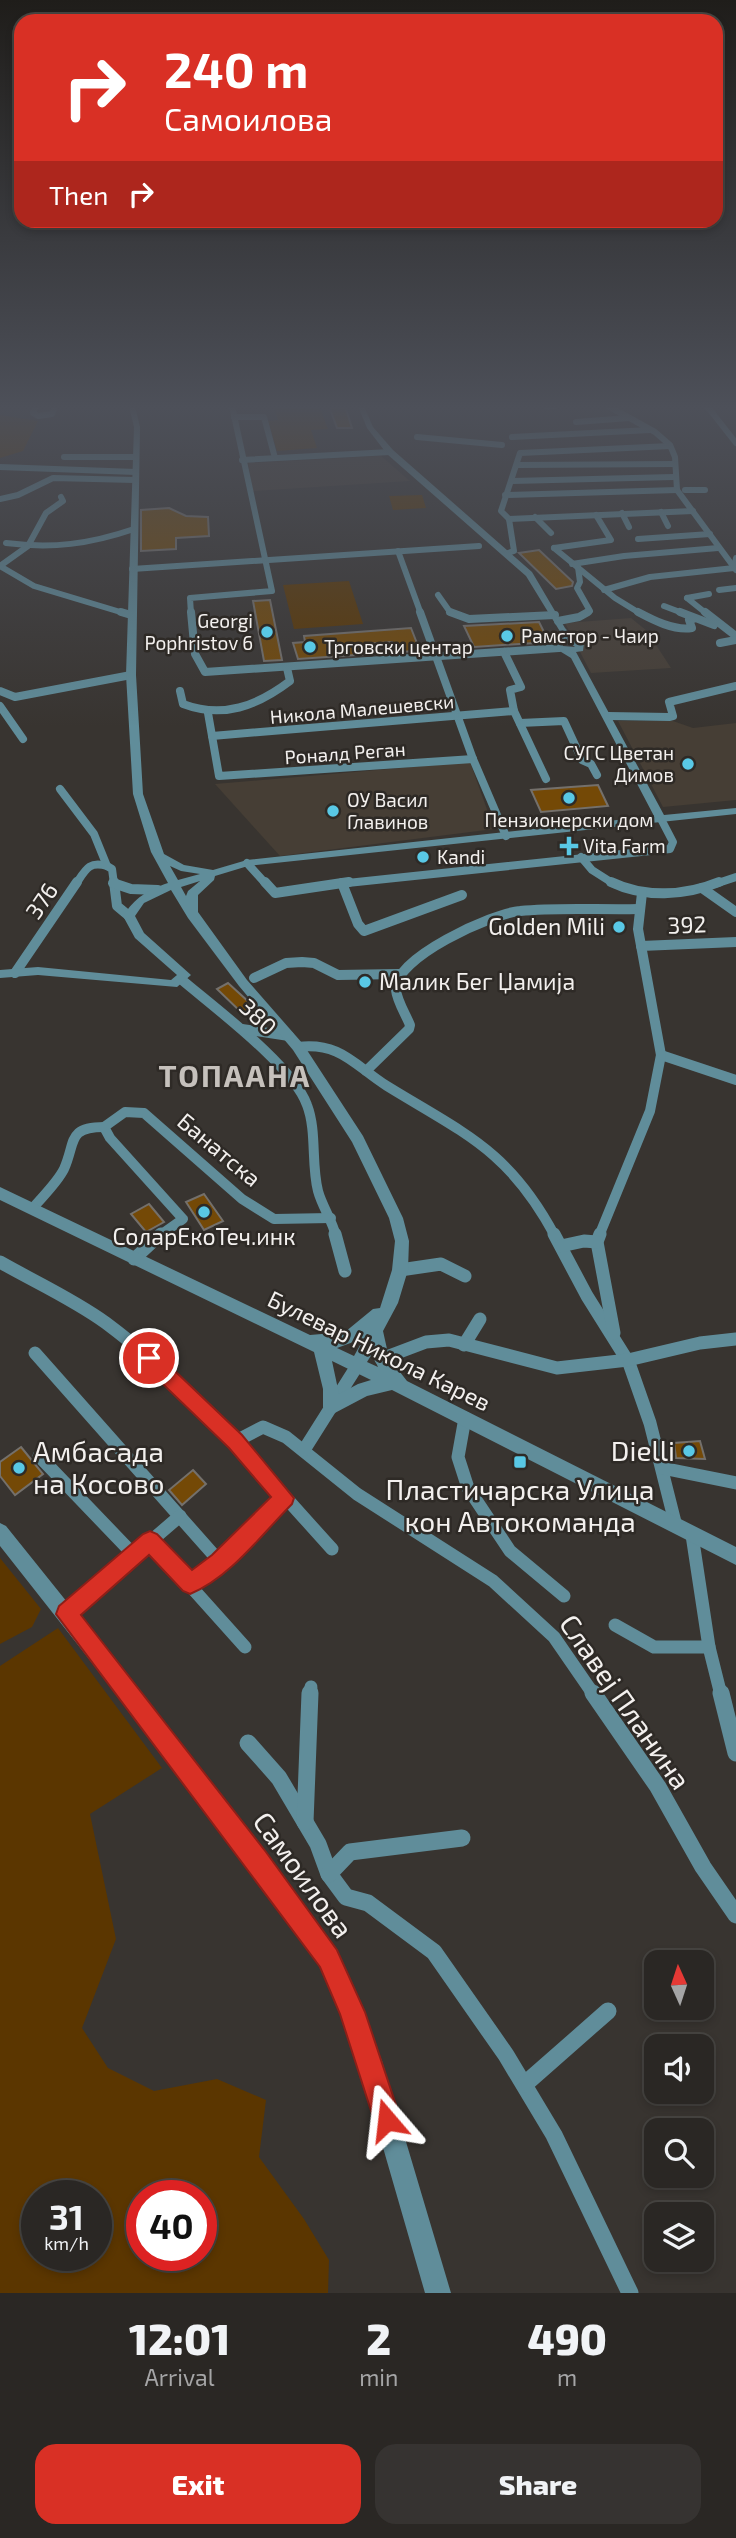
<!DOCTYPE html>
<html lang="en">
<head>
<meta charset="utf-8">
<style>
	body { margin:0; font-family:"Exo 2",sans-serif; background:#363331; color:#f1f3f6; height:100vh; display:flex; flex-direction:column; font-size:26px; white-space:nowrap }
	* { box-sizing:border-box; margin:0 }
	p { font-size:23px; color:#a5a5a6 }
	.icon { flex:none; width:38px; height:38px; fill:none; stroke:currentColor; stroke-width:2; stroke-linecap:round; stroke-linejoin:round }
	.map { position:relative; height:2293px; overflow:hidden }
	.panel { display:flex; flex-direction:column; background:#2a2724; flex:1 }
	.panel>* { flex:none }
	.hud { position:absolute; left:14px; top:14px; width:709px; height:214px; border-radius:21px; box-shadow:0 4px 10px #0003,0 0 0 2px #464441; background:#d93025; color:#fff; overflow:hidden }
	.needle { width:46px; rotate:357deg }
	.controls { position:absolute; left:644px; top:1950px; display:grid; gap:14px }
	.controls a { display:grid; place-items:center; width:70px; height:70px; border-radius:14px; background:#2a2724; box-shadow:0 4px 10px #0003,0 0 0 2px #464441; font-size:35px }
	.speed { position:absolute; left:21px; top:2180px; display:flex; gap:14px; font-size:35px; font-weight:700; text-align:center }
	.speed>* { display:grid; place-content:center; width:91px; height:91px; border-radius:50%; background:#2a2724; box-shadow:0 4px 10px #0003,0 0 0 2px #464441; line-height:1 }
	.speed small { font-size:18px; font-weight:400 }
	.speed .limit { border:10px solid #d22; background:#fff; color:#111 }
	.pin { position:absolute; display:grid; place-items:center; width:60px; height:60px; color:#fff; margin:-30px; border:4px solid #fff; border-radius:50%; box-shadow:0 2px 7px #0007 }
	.me { position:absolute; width:77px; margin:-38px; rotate:343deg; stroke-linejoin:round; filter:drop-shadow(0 0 5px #0008) }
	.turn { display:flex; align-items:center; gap:24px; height:147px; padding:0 35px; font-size:32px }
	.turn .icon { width:91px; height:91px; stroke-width:2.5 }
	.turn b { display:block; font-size:49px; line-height:60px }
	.then { display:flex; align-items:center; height:66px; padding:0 35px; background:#0003; gap:14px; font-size:26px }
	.eta { display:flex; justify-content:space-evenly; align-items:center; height:119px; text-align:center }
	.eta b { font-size:42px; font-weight:800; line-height:49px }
	.action { display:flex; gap:14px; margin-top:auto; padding:14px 35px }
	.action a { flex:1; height:80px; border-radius:21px; background:#d93025; color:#fff; font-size:28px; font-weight:800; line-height:80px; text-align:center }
	.action a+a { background:#363331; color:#f1f3f6 }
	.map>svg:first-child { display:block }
</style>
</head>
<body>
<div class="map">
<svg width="736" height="2293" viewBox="0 0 736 2293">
	<rect width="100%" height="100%" fill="#383430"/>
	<g fill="#463e35">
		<path d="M381,456l29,25 -157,10 -5,-28z"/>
		<path d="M631,618l16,13 24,37 -80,5 -26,-50z"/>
		<path d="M618,721h55l20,7 43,-5v77l-73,7z"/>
		<path d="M470,762l24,67 -214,27 -65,-72z"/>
	</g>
	<g fill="#5b3600" fill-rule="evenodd">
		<path d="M319,406l9,23 -17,1 6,18 -40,3 -9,-30 10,-1 -4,-13z"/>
		<path d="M0,415l38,6 -15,30 -23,7z"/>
		<path d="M422,495l4,13 -33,2 -4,-14z"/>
		<path d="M349,581l14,43 -69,5 -11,-44z"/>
		<path d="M0,1558l41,51 -9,18 -32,17z"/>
		<path d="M58,1628l104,140 -72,46 26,125 -34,89 26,40 46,23 63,-12 49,21 -7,57 45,62 25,41 -1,33h-328v-627zM37,2196h59v60h-59zM142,2196h59v60h-59z"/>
	</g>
	<g fill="#744906" stroke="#74706b" stroke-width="2">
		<path d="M329,406h16l7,22h-15z"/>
		<path d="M169,508l17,8 22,1 1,19 -33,2v11l-35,2v-41z"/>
		<path d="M539,550l34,32 -1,4 -16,3 -37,-36z"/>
		<path d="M270,600l12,60 -18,1 -11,-60z"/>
		<path d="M539,622l10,20 -75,5 -10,-21z"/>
		<path d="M411,628l9,23 -24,1 -4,-10 -25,2 3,10 -72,5 -5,-16 12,-1 -1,-6z"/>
		<path d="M598,785l10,21 -67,6 -10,-22z"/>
		<path d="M228,983l23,21 4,5 -11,6 -27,-26z"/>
		<path d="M204,1194l19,27 -19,9 -18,-28z"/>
		<path d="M149,1204l15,18 -18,10 -15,-18z"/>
		<path d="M700,1441l5,18 -29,-1 -2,-15z"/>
		<path d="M21,1447l22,27 -28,21 -15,-19v-14z"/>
		<path d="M193,1470l13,14 -24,21 -13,-15z"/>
	</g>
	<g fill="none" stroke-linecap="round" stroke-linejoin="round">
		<g stroke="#608d9a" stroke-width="6">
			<path d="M36,406l-3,7 5,3 14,-2 3,-8"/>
			<path d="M608,406l47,26 15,13 5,12 2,33 59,80"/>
			<path d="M707,406l29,37"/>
			<path d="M548,407l7,-1"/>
			<path d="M234,417h30l11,41"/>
			<path d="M576,422l53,-4"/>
			<path d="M417,437l85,8"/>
			<path d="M512,437l138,-7"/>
			<path d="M64,457h72"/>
			<path d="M242,460l148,-8"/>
			<path d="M518,465l156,-1"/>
			<path d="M0,467l136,5"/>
			<path d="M512,481l161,-4"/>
			<path d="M685,490h20"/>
			<path d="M505,495l172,-5"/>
			<path d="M0,499l18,-4 35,-17 82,2"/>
			<path d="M661,512l7,14"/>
			<path d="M622,513l7,14"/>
			<path d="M535,517l16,16"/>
			<path d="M509,519l184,-8"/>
			<path d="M638,539l72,-5"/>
			<path d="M6,543c46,6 84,1 128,-14"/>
			<path d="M554,548l61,50 26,16"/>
			<path d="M554,548l57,-8 -15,-25"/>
			<path d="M398,551l23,63"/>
			<path d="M508,553l6,-2 -5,-32 -8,-8 19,-58 150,-7"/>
			<path d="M572,564l52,-8 94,-8"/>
			<path d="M0,566l34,20 93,28"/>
			<path d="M0,566l28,-20 18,-33 17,-12 -2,-4"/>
			<path d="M578,567l2,15 -3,6 13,23 -5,3"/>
			<path d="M132,569l347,-23"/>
			<path d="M604,590l46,-13 84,-9 2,-10"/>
			<path d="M719,590l17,-2"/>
			<path d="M438,595l12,17 5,2"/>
			<path d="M687,598l20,16"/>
			<path d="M687,598l22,-4"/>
			<path d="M664,606l21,8"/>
			<path d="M191,614l-1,-16 82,-7 -40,-185"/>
		</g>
		<g stroke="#608d9a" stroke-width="8">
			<path d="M121,612l10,3"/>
			<path d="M191,612l4,42 10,18 354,-24"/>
			<path d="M420,612l53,147 33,77"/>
			<path d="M450,612l19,7 86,-4"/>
			<path d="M638,612c15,8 36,19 54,16l-3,-8 4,-1"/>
			<path d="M680,612l34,13"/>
			<path d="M705,612l31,24"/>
			<path d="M558,621l21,-4 9,-5"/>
			<path d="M720,643l16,-3"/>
			<path d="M504,652l17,35 -11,3 4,21 32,68"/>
			<path d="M0,691l15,6 116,-22"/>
			<path d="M180,691l3,13c40,15 74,2 107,-23l-3,-13"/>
			<path d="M0,706l23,33"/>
			<path d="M208,713l11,63 254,-17"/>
			<path d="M608,716l61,1 4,-1 -4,-14 67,-16"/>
			<path d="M520,723l44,-2 18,39 9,4 6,11"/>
			<path d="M212,736l302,-25"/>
			<path d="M60,789l34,45 13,32 5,3 2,15"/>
			<path d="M581,857l11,13 22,14"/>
			<path d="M247,863l19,21"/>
			<path d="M76,884c10,-15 13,-23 31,-18"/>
			<path d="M338,884l332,-35 3,-7 -12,-23"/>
			<path d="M715,884l21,-7"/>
		</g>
		<g stroke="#608d9a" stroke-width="10">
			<path d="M114,882l3,24 12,10"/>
			<path d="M265,882l10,11 74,-11"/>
			<path d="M611,882c33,16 74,14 108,0"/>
			<path d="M113,883l18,6 27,1"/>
			<path d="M342,883l16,41 6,7 98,-36"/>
			<path d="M702,888l34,24"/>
			<path d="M641,946l95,-4"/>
			<path d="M15,973l62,-91"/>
			<path d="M254,978l32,-15 16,-1 12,1 24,12 61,-1"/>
			<path d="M182,980c33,28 111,86 125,125 10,26 4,59 11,86 4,15 14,29 18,45"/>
			<path d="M242,1029l47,7"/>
			<path d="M298,1047c43,-5 56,18 89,39 78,48 122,64 168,150"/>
			<path d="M661,1055l75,25"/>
			<path d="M366,1071l43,-42 1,-4c-4,-10 -13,-24 -14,-35 -3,-32 97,-77 124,-79 39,-4 79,-1 118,-2"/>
			<path d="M32,1209c10,-12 25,-26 32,-40 12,-27 3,-42 40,-42"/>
			<path d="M159,1236l24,-17 -73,-81 -6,-11 21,-15 19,1 98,86 32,20 57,-1"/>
			<path d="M599,1236l51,-125 11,-56 -23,-126 4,-36"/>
		</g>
		<g stroke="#608d9a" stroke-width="13">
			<path d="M335,1234l10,37"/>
			<path d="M554,1234l33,62 42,67 21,60 26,103"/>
			<path d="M600,1234l-3,8 17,91"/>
			<path d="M561,1246l23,-5 13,1"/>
			<path d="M134,1259l27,-25"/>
			<path d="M0,1262c35,20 73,37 106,61 86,64 155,148 226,226"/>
			<path d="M400,1270l41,-6 24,12"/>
			<path d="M464,1345l16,-26"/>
			<path d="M35,1353l185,209"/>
			<path d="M381,1359l45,-17 23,-2 108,28 71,-8 72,-17 36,-4"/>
			<path d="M465,1418l-7,39 10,31 42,63 54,45"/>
			<path d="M236,1441l27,-14 23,10 71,57 136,87 61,56 40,58"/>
			<path d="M304,1450l53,-84"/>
			<path d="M39,1456l94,98"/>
			<path d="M662,1468l74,15"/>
			<path d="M692,1535l17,112 12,48"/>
			<path d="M150,1541l95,106"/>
			<path d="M190,1584l30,-22 64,-64"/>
			<path d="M67,1613l113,-97"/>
			<path d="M615,1625l39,22h55"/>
			<path d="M310,1695l1,-8"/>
		</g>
		<g stroke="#608d9a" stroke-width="17">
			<path d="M593,1693l65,94 45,80 33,48"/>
			<path d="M721,1693l15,60"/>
			<path d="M248,1743l31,35 39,66 11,30 17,23 22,6 66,49 72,103 48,80 76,158"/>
			<path d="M305,1822l5,-129"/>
			<path d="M329,1874l21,-22 112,-14"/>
			<path d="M525,2084l83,-73"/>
		</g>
		<g fill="#608d9a" fill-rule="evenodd">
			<path d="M129,406h6l5,21 -4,248 7,119 21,60 20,11 29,5 34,-10 407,-44 -83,-158 -18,-11 3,-7 8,-2 -38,-62 -139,-122 -20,-26 -9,-22h6l9,21 20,23 139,122 33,56 9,10 10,5 -1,8 -7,1 88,163 72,-7v6l-488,52 -33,10 -1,4 -16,15v17l49,68 56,64 60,92 40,82 6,23 -1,29 -10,33 -15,28 6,27 18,23 329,166v18l-344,-175 -25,6 -36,19 -6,-3 -2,-5v-18l-9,-37 -314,-152v-13l310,148 35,-3 28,-23 7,-1 12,-38 3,-29 -6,-23 -37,-76 -59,-92 -54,-64 -51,-68 -17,-28 -27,13 -9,13 9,17 47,42 -14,12 -139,-12 -38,3v-8l38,-3 133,13 6,-5 -42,-37 -12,-22c12,-18 24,-26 45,-33l-17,-31 -18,-58 -7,-119 8,-248zM570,643l5,4 -12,-1v-2zM170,866l11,5 19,3 -22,6zM200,881l-12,10 -2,5 -5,-9zM364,1338l-10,18 -17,-8zM372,1354l6,13 -11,-5zM332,1361l39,19 -13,4 -19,10z"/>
			<path d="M0,1523l6,3 175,218 156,206 45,111 69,232h-26l-67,-232 -37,-96 -154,-207 -167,-212z"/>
		</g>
	</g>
	<linearGradient id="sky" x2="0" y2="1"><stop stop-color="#1f1d1a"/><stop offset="0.56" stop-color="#4d5059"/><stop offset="1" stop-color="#4d5059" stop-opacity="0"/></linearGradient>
	<rect width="736" height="727" fill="url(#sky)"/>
	<path fill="#d93025" stroke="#8d1f18" stroke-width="2" d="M149,1350l6,2 87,83 52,63 -2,6c-30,30 -62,74 -102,90l-7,-3 -34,-36 -68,60 185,237 71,98 28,62 36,108 -4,10 -10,4 -9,-4 -4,-10 -34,-106 -20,-47 -264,-353 3,-8 84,-72 7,-3 7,3 35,36 20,-15 59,-58 -42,-49 -87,-84 -3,-6 3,-6z"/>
	<g fill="#59c8e5" stroke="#2e2a26" stroke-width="2.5">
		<circle cx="267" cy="632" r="7"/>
		<circle cx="507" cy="636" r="7"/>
		<circle cx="310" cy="647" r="7"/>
		<circle cx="688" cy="764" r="7"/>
		<circle cx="569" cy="798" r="7"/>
		<circle cx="333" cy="811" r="7"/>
		<path d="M565.5 835.5h7v7h7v7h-7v7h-7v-7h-7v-7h7z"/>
		<circle cx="423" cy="857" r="7"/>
		<circle cx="619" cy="927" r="7"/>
		<circle cx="365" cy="982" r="7"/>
		<circle cx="204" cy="1212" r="7"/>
		<circle cx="689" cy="1451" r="7"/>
		<rect x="513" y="1455" width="14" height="14" rx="3.5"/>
		<circle cx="19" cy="1468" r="7"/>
	</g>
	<g text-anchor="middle" stroke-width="5" stroke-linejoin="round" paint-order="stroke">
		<g font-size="19" fill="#f3f0ee" stroke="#2e2a26" text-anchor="start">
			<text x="253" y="628" text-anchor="end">Georgi<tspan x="253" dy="22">Pophristov 6</tspan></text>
			<text x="521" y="643">Рамстор - Чаир</text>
			<text x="324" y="654">Трговски центар</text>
			<text x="674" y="760" text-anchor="end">СУГС Цветан<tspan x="674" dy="22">Димов</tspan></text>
			<text x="347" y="807">ОУ Васил<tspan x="347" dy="22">Главинов</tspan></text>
			<text x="569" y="827" text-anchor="middle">Пензионерски дом</text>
			<text x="583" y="853">Vita Farm</text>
			<text x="437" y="864">Kandi</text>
		</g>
		<g font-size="19" fill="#f3f0ee" stroke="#2e2a26">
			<text transform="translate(362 709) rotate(-5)" y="7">Никола Малешевски</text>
			<text transform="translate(345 753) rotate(-4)" y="7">Роналд Реган</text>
		</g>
		<g font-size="23" fill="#f3f0ee" stroke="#2e2a26">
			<text transform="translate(42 901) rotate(-56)" y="8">376</text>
			<text transform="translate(687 925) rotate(-2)" y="8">392</text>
			<text transform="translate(258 1017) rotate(43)" y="8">380</text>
			<text transform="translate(219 1150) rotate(40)" y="8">Банатска</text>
			<text transform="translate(379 1351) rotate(26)" y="8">Булевар Никола Карев</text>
		</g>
		<g font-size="23" fill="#f3f0ee" stroke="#2e2a26" text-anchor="end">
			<text x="605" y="935">Golden Mili</text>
			<text x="379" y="990" text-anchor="start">Малик Бег Џамија</text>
			<text x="204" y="1245" text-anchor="middle">СоларЕкоТеч.инк</text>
		</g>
		<g font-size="28" fill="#f3f0ee" stroke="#2e2a26" text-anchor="end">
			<text x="675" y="1461">Dielli</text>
			<text x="33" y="1462" text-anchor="start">Амбасада<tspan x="33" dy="32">на Косово</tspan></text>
			<text x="520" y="1500" text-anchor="middle">Пластичарска Улица<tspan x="520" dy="32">кон Автокоманда</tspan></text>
		</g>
		<g font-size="28" fill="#f3f0ee" stroke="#2e2a26">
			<text transform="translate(625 1702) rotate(55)" y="10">Славеј Планина</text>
			<text transform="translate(303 1875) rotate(54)" y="10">Самоилова</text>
		</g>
		<g font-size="30" font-weight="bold" letter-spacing="2" fill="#c6c1bc" stroke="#2e2a26">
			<text x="235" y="1087">ТОПААНА</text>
		</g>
	</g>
</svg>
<div class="controls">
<a><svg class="needle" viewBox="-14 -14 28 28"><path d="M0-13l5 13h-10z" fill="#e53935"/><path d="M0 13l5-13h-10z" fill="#a5a5a6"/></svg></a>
<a><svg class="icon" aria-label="sound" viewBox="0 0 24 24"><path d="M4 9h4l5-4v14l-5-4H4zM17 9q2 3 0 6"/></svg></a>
<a><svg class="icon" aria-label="search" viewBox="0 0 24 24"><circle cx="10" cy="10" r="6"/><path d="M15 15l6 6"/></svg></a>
<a><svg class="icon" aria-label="layers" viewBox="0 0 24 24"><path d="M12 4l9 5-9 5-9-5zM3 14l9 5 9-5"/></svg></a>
</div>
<div class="speed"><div>31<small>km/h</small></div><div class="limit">40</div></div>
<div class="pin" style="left:149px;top:1358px;background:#d93025"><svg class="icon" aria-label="arrive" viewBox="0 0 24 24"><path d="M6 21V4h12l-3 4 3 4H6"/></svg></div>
<svg class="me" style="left:387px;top:2120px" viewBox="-20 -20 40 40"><path d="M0-17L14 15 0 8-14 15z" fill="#d93025" stroke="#fff" stroke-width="4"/></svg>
<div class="hud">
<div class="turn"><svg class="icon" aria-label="right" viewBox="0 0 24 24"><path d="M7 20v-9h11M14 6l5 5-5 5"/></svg><div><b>240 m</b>Самоилова</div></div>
<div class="then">Then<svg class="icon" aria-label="right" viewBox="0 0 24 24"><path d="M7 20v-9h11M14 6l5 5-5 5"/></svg></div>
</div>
</div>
<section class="panel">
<div class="eta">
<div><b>12:01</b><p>Arrival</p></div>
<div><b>2</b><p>min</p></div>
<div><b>490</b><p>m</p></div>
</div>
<div class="action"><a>Exit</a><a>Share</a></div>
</section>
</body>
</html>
